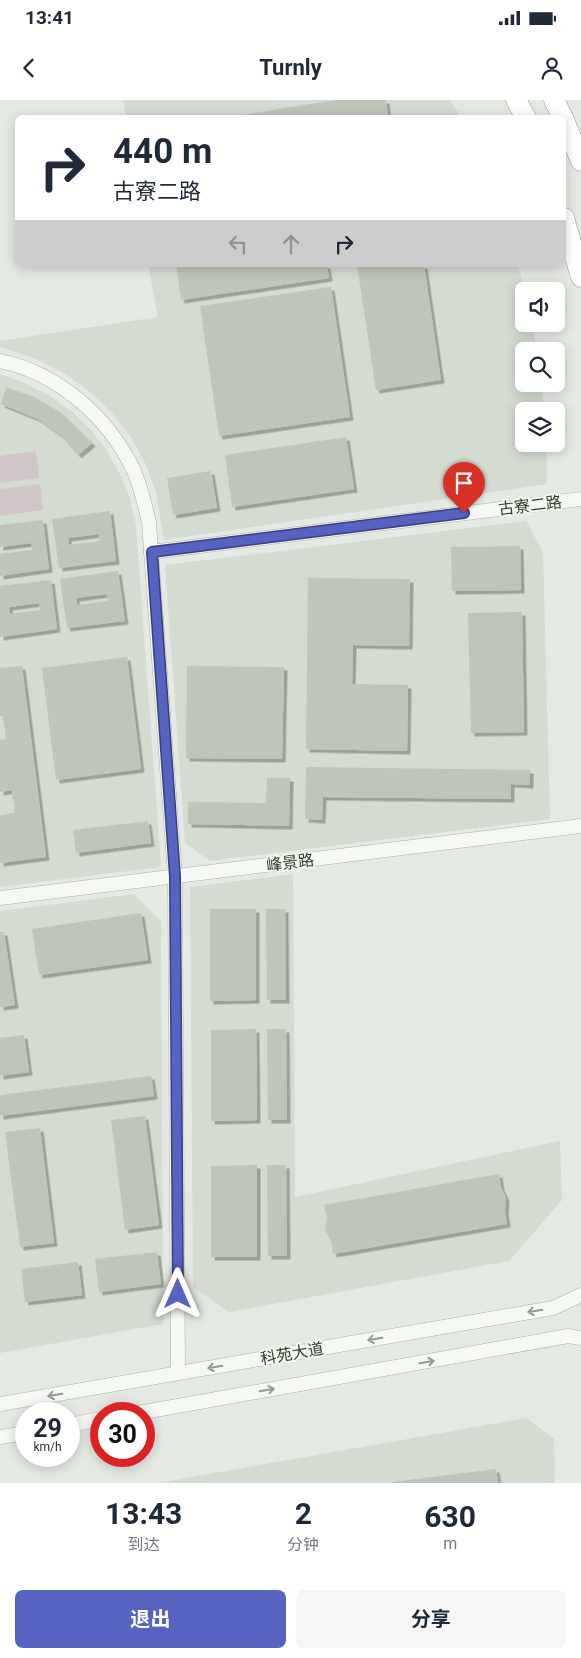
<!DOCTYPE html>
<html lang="zh">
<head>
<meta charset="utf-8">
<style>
	body { margin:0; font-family:Roboto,"Noto Sans SC",sans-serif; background:#f6f6f7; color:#1f2937; height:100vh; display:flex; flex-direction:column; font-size:19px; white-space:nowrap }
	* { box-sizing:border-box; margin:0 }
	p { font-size:16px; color:#747a83 }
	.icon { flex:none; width:28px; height:28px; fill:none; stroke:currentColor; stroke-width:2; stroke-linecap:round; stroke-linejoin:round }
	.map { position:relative; height:1383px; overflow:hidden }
	.drawer { display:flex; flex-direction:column; background:#fff; flex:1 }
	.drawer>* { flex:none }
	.banner { position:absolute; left:15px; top:15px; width:551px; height:152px; border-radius:8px; box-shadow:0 2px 12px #0003; background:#fff; color:#1f2937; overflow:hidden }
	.buttons { position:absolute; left:515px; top:182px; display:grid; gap:10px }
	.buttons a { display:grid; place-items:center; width:50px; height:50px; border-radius:8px; background:#fff; box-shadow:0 2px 12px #0003; font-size:25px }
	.speed { position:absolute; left:15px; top:1302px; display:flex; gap:10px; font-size:25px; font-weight:700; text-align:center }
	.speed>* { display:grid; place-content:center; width:65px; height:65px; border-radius:50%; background:#fff; box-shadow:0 2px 12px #0003; line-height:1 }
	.speed small { font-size:12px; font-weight:400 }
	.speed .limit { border:8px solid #d22; background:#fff; color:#111 }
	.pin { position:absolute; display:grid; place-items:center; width:42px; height:42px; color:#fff; margin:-51px -21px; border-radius:50% 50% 50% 0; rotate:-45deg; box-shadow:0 0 5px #0007 }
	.pin .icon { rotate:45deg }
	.me { position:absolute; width:55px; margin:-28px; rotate:0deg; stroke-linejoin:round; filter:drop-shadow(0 0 4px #0008) }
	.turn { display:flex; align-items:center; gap:18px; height:105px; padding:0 15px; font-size:22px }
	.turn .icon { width:65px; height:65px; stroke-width:2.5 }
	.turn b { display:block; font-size:35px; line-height:42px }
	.lanes { display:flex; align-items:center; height:48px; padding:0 15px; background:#0003; justify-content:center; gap:25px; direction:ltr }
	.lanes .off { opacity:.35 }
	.eta { display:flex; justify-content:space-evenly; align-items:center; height:85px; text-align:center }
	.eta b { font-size:30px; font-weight:700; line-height:35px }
	.primary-button { display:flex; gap:10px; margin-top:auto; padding:10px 15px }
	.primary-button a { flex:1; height:58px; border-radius:8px; background:#5663c0; color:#fff; font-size:20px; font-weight:700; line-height:58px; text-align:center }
	.primary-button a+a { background:#f6f6f7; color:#1f2937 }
	.status { display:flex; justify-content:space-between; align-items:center; height:35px; padding:0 25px; background:#fff; direction:ltr }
	.status svg { height:14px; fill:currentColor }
	header { display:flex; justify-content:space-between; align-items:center; height:65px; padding:0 15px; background:#fff; font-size:22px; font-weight:700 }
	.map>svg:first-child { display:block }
</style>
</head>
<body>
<div class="status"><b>13:41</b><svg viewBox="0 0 49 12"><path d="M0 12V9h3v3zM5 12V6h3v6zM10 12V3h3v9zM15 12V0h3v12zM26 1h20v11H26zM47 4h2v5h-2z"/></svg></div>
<header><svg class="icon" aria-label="back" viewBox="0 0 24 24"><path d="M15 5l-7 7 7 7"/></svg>Turnly<svg class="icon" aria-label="person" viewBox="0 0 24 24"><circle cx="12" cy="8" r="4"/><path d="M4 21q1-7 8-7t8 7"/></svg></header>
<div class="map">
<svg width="581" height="1383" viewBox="0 0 581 1383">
	<defs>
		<filter id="shadow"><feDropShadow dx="3.5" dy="3.5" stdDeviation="0" flood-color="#0004"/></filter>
	</defs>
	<rect width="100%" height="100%" fill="#e5e9e3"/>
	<g fill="#d4dbd1">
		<path d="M123,0h327l11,17h-335z"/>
		<path d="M148,165h370l7,26 -1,33h8l5,27h-13v33h17l3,27h-20v33h22l1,40 -383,56 -8,-48 -11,-29 -15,-27 -19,-24 -22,-21 -25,-18 -28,-14 -36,-12v-6l158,-24z"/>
		<path d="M0,274l25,9 25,13 21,15 20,19 16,21 13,23 10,25 6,27 25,341 -161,20z"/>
		<path d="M526,421l17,31 7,267 -340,42 -25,-18 -20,-278z"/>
		<path d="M293,774l2,323 265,-56 2,59 -53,61 -280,51 -36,-25 -3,-400z"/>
		<path d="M134,794l27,27 2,403 -163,29v-442z"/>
		<path d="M527,1318l27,21 1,44h-397z"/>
	</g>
	<g fill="#d2c5c8">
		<path d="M36,351l3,27 -39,5v-27z"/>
		<path d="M40,384l3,26 -43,6v-27z"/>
	</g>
	<g fill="#bec6ba" fill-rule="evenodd" filter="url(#shadow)">
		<path d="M336,0h50l2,18h-165z"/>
		<path d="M176,165h151l2,13 -148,22z"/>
		<path d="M357,165h67l17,115 -65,10z"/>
		<path d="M331,187l19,130 -131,19 -19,-130z"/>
		<path d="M6,287l28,10 26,15 32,31 -14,12 -18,-20 -22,-16 -37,-15z"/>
		<path d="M346,337l8,52 -122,18 -7,-52z"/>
		<path d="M211,371l6,37 -44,7 -6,-37z"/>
		<path d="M110,411l6,50 -57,7 -7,-49zM99,434l1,7 -31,4 -1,-7z"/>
		<path d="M43,420l6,49 -49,7v-22l32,-4 -1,-7 -31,4v-22z"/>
		<path d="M520,446l1,44 -69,1 -1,-44z"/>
		<path d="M118,471l7,50 -58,7 -7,-49zM107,494l1,7 -31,4 -1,-7z"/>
		<path d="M308,478l102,1 -1,67 -56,-1 -1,39 56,1 -1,66 -101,-2z"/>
		<path d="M51,480l6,49 -57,8v-51zM39,503l1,7 -30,4 -1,-7z"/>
		<path d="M522,512l2,120 -53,1 -3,-120z"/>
		<path d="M127,557l14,112 -85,11 -14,-112z"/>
		<path d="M22,566l24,191 -46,6v-48l15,-2 -3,-23 -12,2v-52l6,-1 -3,-23h-3v-48z"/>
		<path d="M187,566l97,1 -2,92 -96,-1z"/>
		<path d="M306,667l224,3v15l-19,-1v15l-188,-2 -1,23 -17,-1z"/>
		<path d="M267,678h23l-1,48 -101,-2v-22l78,1z"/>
		<path d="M148,721l3,22 -75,10 -3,-23z"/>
		<path d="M210,809h46v91l-46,1z"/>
		<path d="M266,809h19l1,91h-19z"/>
		<path d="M141,813l7,47 -109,15 -7,-46z"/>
		<path d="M0,832h4l11,73 -15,2z"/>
		<path d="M256,929l1,91 -46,1v-91z"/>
		<path d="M267,929h19l1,91h-19z"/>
		<path d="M24,935l5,37 -29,4v-38z"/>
		<path d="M151,976l3,20 -154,20v-21z"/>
		<path d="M145,1016l14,109 -34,5 -14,-110z"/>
		<path d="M40,1028l14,115 -34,4 -15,-115z"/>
		<path d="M257,1065v92h-46v-91z"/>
		<path d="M267,1065h19l1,91h-19z"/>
		<path d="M499,1074l2,13 5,11 -1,13 2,13 -174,30 -2,-13 -6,-11 2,-12 -3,-13z"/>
		<path d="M157,1152l4,32 -62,8 -4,-33z"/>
		<path d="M78,1162l4,33 -57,7 -4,-33z"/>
		<path d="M496,1369l2,14h-106v-1z"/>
	</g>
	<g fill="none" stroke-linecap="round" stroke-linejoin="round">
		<g stroke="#a8b0a5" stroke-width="15">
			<g id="minor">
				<path d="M0,261c57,11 108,56 133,108 8,17 12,36 16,54l26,353 3,497"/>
				<path d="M151,452l430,-53"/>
				<path d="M0,798l581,-72"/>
				<path d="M0,1304l553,-96 28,-13"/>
				<path d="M133,1314l435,-78 13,2"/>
				<path d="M69,1325l32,-6"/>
				<path d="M0,1337l26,-4"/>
			</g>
		</g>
		<g stroke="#929e8c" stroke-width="21">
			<g id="highway">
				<path d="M516,0l10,18"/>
				<path d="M554,0l9,18"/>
				<path d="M564,20l17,41"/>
				<path d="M564,118l17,59"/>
			</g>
		</g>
		<use href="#minor" stroke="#f6f8f5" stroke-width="14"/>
		<use href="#highway" stroke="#fff" stroke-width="20"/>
	</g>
	<defs><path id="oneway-shaft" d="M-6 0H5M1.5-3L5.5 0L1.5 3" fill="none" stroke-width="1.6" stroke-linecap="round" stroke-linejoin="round" transform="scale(1.25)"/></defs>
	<g stroke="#949c90">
		<use href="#oneway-shaft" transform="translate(535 1211) rotate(170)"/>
		<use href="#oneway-shaft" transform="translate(375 1239) rotate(170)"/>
		<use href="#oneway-shaft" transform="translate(427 1262) rotate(-10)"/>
		<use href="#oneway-shaft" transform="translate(215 1267) rotate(170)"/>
		<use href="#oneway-shaft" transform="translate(267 1290) rotate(-10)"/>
		<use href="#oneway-shaft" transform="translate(55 1295) rotate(170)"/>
	</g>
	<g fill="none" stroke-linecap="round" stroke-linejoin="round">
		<g stroke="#38407d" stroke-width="12">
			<path id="route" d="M178,1194l-3,-418 -23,-324 312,-39"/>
		</g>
		<use href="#route" stroke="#5663c0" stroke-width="9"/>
	</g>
	<g text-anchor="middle" stroke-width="4" stroke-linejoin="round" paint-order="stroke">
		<g font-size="16" fill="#33402c" stroke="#f4f7f2">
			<text transform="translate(530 405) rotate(-7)" y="6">古寮二路</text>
			<text transform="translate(290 762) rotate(-7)" y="6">峰景路</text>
			<text transform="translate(292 1253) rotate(-10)" y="6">科苑大道</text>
		</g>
	</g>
</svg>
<div class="buttons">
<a><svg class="icon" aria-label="sound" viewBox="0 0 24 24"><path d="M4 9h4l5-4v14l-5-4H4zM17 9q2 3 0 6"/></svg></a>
<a><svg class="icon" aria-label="search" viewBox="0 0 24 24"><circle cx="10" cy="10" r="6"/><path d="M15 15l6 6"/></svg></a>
<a><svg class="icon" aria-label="layers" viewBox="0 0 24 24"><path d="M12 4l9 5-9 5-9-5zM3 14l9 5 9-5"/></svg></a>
</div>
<div class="speed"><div>29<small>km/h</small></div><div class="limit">30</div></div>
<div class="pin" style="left:464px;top:413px;background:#d93025"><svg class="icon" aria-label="arrive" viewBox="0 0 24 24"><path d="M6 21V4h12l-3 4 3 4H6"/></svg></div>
<svg class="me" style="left:178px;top:1194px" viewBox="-20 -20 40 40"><path d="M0-17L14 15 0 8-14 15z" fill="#5663c0" stroke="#fff" stroke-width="4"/></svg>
<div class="banner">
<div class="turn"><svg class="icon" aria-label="right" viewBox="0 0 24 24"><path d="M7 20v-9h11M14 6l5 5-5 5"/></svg><div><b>440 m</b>古寮二路</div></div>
<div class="lanes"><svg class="icon off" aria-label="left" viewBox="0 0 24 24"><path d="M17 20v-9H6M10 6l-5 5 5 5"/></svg><svg class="icon off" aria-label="ahead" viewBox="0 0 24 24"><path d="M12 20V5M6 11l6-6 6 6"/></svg><svg class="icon" aria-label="right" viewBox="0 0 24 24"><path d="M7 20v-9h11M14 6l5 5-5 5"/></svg></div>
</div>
</div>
<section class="drawer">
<div class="eta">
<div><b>13:43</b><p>到达</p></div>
<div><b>2</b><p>分钟</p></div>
<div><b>630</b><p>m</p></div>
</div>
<div class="primary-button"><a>退出</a><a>分享</a></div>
</section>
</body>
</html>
